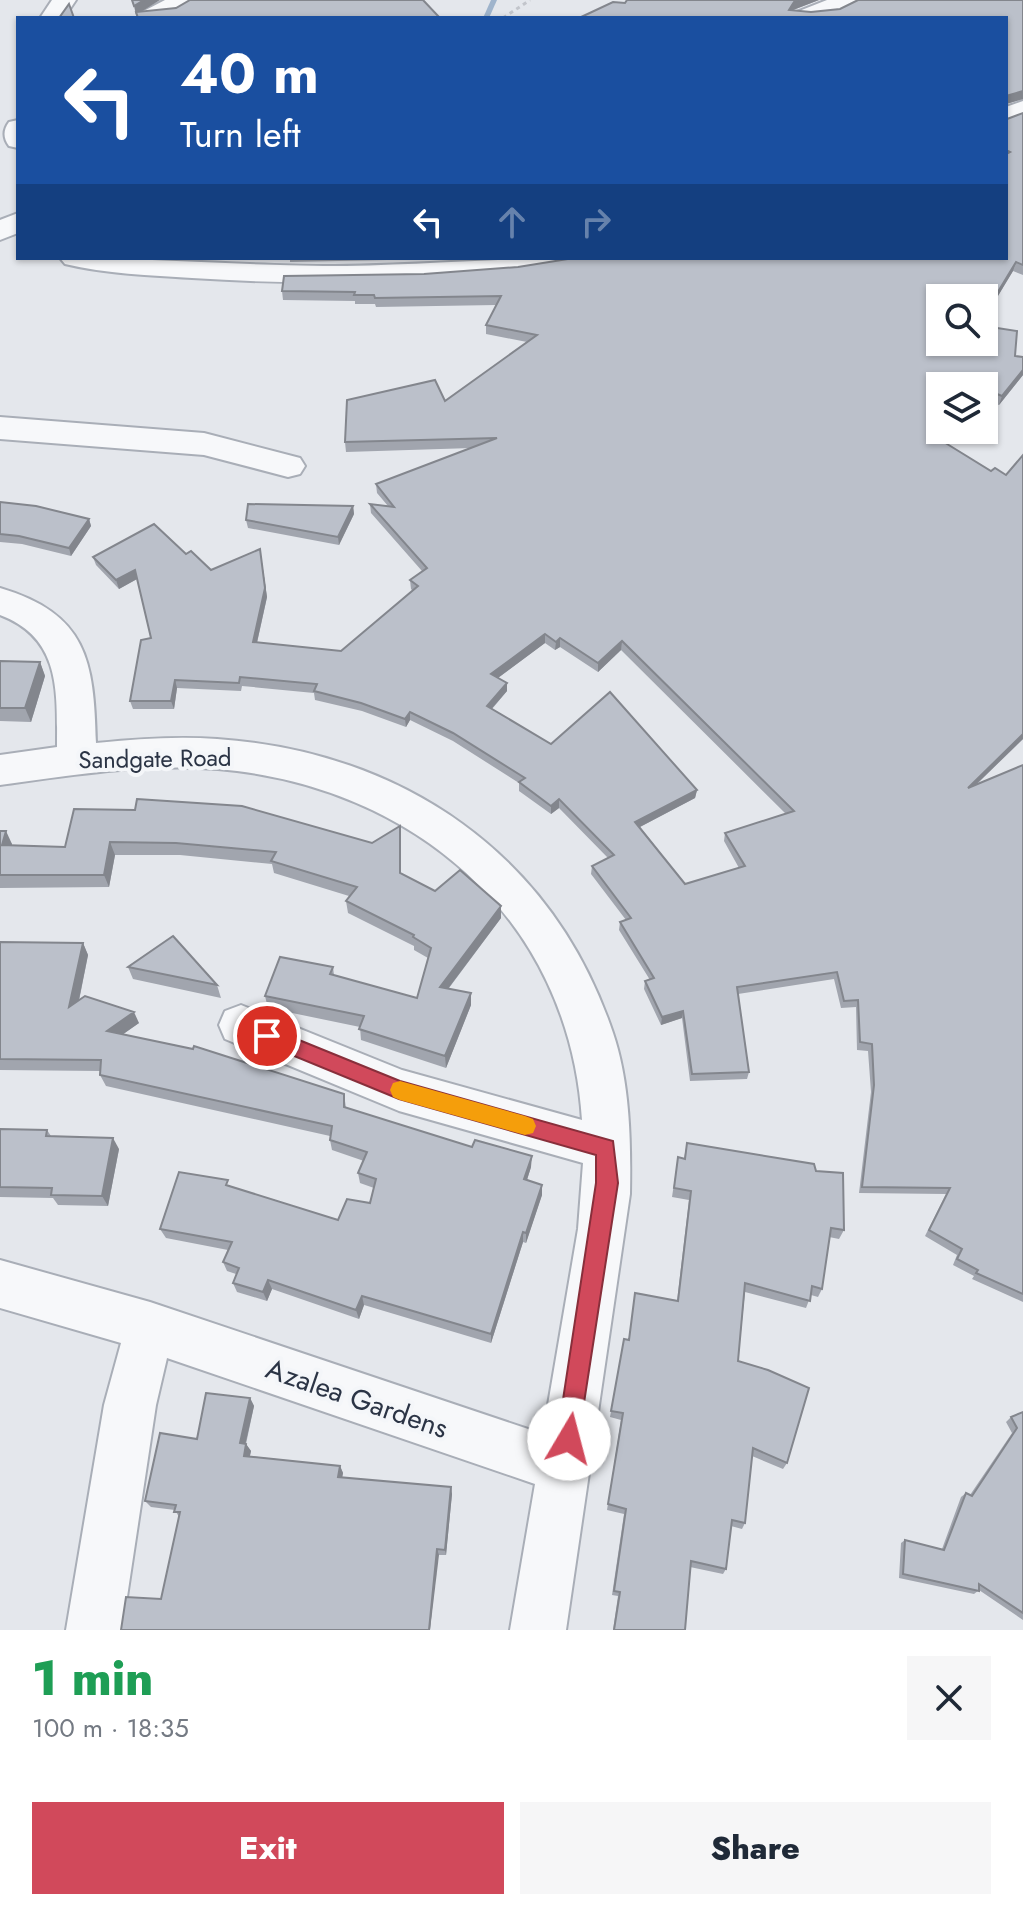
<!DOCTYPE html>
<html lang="en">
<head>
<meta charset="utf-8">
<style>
	body { margin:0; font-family:Jost,sans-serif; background:#f6f6f7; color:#1f2937; height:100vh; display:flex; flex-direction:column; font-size:30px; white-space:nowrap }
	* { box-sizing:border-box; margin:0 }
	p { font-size:26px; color:#747a83 }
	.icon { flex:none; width:44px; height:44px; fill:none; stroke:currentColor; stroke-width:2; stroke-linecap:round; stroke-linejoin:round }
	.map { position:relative; height:1630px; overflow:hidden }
	.sheet { display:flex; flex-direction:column; background:#fff; flex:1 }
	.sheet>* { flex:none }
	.banner { position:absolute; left:16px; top:16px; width:992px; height:244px; border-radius:0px; box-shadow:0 2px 6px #0004; background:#1a4fa0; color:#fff; overflow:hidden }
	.fabs { position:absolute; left:926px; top:284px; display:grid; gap:16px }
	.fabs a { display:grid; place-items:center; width:72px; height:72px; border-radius:0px; background:#fff; box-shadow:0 2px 6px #0004; font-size:40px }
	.pin { position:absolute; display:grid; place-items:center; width:68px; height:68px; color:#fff; margin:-34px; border:4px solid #fff; border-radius:50%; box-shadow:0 2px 8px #0007 }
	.me { position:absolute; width:88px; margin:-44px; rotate:8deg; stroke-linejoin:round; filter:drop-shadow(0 0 6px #0008) }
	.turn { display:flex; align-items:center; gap:28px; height:168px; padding:0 32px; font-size:36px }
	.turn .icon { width:104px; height:104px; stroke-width:2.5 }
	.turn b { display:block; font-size:56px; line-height:68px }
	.lanes { display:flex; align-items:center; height:76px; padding:0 32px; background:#0003; justify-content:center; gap:40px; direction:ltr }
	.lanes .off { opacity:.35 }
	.round { display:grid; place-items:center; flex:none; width:84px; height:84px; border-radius:0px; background:#f6f6f7 }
	.head { display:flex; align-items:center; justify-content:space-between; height:136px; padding:0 32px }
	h1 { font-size:48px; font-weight:800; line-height:60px; color:#1e9e55 }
	.primary-button { display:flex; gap:16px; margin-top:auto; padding:16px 32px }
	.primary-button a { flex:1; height:92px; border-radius:0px; background:#d1495b; color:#fff; font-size:32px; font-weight:800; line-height:92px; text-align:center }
	.primary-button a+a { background:#f6f6f7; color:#1f2937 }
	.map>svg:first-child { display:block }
</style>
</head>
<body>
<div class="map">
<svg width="1023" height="1630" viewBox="0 0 1023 1630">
	<rect width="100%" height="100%" fill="#e4e7ec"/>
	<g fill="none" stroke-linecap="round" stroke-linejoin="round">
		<path fill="#9fb4cc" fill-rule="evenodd" d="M491,0h6l-8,18h-6z"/>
		<g stroke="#a9aeb7" stroke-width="4">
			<g id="minor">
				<path d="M52,0h24l-12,18h-24z"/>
				<path d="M165,0h31c-15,19 -38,18 -59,18l3,-5z"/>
				<path d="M827,0h34c-15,20 -48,18 -70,18l3,-5z"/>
				<path d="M1023,101v18l-17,6v-18z"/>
				<path d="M18,120v28l-9,-2c-6,-8 -6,-16 0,-24z"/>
				<path d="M18,213v20l-18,7v-20z"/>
				<path d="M60,258c88,0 175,7 263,8 85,0 170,-8 256,-8l-5,6 -10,3c-124,17 -247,19 -372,11 -42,-3 -86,-4 -127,-14z"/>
				<path d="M0,417l204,16 96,25 5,8 -5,8 -12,3 -84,-22 -204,-16z"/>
				<path d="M0,588c87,26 94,72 96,155 40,-4 81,-7 121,-4 186,13 336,115 396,294 17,50 18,109 17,161l-64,436h-56l25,-146 -368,-126 -11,47 -34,225h-56l38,-225 17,-62 -121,-35v-48l150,42 393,132 35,-205 5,-66 -184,-52 -174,-72 -6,-14 6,-14 16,-6 161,65 180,50c-13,-202 -168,-334 -364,-351 -72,-6 -147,6 -218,16v-30l57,-8c0,-56 4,-109 -57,-132z"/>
			</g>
		</g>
		<path stroke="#c2c5cb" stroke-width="3" stroke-dasharray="4 4" stroke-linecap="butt" d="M503,18l27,-18"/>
		<use href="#minor" fill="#f7f8fa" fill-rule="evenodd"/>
	</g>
	<g fill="#a1a5ae" fill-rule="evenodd">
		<path d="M627,0h192l-26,10 18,2 29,-3 18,-9h165v99l-17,5 1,15 16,-6v162l-10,-4 -29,48v-21h-44v44h44v-16l33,5 -2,25 8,1v18l-24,30 -5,-1 -10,7v-25h-44v44h19l-15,12 47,29 4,-3 11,7 17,-20v284l-46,45 46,-19v537l-51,-23 2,-3 -21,-11 4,-10 -32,-19 21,-42 -87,-1 12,-101 -3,-41 -11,-1 -1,-43 -15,1 -7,-29 -96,15 11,78 -2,7 -57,2 -8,-63 -21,7 -17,-36 1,-8 5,-1 -31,-50 1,-8 6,-2 -35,-46 1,-8 16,-8 -49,-50 -8,6 -32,-23v-8l-66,-42 -43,-21 -4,7 -44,-16 -47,-11 -1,-7 -72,-7 -1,5 -64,-3 -3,21h-41l-3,-8 11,-61 10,-2 -14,-59 -18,10 -23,-24 -3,-8 61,-33 32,30 5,-3 20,19 49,-21 7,48 -10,46 84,8 72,-60 -2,-2 -1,-9 12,-9 -51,-58 -1,-9 18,2 -11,-13 -1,-9 96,-36 -126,4 -1,-10 2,-42 88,-20 10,21 82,-59 -41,-8v-9l10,-20 -120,2 -1,-3h-20v-3l-72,-1 -1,-9 2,-15 140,-2 94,-7 56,-9h432v-240h-427l34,-16 12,1zM545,643l10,7 5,-3 38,25 23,-22 165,164 -61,19 -1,8 15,27 -54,16 -45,-57 55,-29 2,-8 -87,-98 -59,52 -59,-35 15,-18v-8l-9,-5z"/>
		<path d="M290,258h194l-194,4z"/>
		<path d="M0,502l89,17 2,7 -20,30 -49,-12 -22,-2z"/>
		<path d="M353,506l1,8 -15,31 -91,-17 -2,-8z"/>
		<path d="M0,661l40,1 5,14 -14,46 -31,-1z"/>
		<path d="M74,809l298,34 29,-4v35l34,17 66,15v12l-52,70 22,17 -25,63 -85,-28 -1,-13 -92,-19 -3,-12 68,-29 1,8 83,23 11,-40 -14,-8v-4l-66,-33 -2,-12 3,-5 -75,-23 -2,-9 -92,-9h-65l-6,32 -109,1v-57l12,13v1l53,2z"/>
		<path d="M0,942l83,1 5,12 -9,46 60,22 -16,11 221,60 2,14 185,59 -4,13 15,15 -16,48 -3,-1 -32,101 -127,-38 -5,14 -87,-30 -5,12 -30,-9 -4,-9 3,-9 -9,-3 -4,-9 5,-12 -62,-12 -6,-9 70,-42 108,33 32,-17 4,-15 -14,-5 -2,-10 6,-12 -32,-11 -2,-10v-4l-224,-50 -6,-11v-4l-100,-1z"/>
		<path d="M128,967l89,18 4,13 -88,-19z"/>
		<path d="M0,1129l47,1 4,6 68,13 -11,57 -50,-1 -5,-7 -53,-1z"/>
		<path d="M687,1143l157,87 -5,9 -10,-2 -7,52 -4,8 -7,-2 -5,13 -61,-16 -7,69 49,102 -4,6 -31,-13 -7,67 -3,6 -11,-3 -5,43 -3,5 -33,-7 -5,63h-72l5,-34 -6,-1 12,-81 -17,-4 14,-90 -11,-3 14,-78 4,1 49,-39 12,-101 -17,-3 6,-40 6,1z"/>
		<path d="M250,1398l4,8 -8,38 5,7 -1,5 90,10 3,7 -1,4 110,17 -6,61h-7l-278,44 18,-82 -4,-7 -24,-3 -6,-6 52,-62z"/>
		<path d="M1023,1412v208l-44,-30 -5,4 -75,-16 2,-35 4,-3 37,9 19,-52 5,-4 4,2 42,-62 -6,-11 5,-5z"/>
	</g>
	<g fill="#83868d">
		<path d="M144,0h16l-24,15 -2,-9z"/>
		<path d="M798,0h21l-26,10h-4l5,-8z"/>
		<path d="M1023,91v8l-17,5v-8z"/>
		<path d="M1016,262l-3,9 -29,48v-4z"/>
		<path d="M1023,370v5l-24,30 3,-9z"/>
		<path d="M997,394l-3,10 -10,7v-7z"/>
		<path d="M950,430h9l-23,18 3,-9z"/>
		<path d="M353,506l1,8 -15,31 -1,-8z"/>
		<path d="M89,519l2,7 -20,30 -2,-8z"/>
		<path d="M260,549l7,48 -12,54 -2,-9z"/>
		<path d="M135,570l2,9 -18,10 -3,-9z"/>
		<path d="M545,634v9l-54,40v-9z"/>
		<path d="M560,638v9l-5,3 1,-8z"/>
		<path d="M622,641l-1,9 -23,22v-9z"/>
		<path d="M40,662l5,14 -14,46 -6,-14z"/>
		<path d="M175,680l2,8 -3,21 -3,-8z"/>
		<path d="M507,683v8l-20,23v-8z"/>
		<path d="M410,712v8l-4,7 -1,-8z"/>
		<path d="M1023,734v5l-59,57 4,-8z"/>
		<path d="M697,790l-2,8 -61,32 1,-8z"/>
		<path d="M559,799v9l-8,6v-8z"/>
		<path d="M400,826l1,13v47l-1,-13z"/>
		<path d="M6,831l6,13 -3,14 -7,-13z"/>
		<path d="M110,842l5,13 -6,32 -5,-12z"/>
		<path d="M501,906v12l-60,80 -1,-11z"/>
		<path d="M83,943l5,12 -13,64 -6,-12z"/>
		<path d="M471,993v12l-25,63 -1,-12z"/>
		<path d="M683,1011l-1,7 -21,7 1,-8z"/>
		<path d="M134,1012l5,11 -27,19 -5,-11z"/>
		<path d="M113,1138l6,11 -11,57 -6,-10z"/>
		<path d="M532,1156l-1,11 -7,22v-10z"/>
		<path d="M542,1185v10l-16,48v-10z"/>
		<path d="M523,1232v10l-32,101v-9z"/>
		<path d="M268,1280l4,9 -5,12 -4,-9z"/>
		<path d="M362,1296l2,9 -5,14 -3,-9z"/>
		<path d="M250,1398l4,8 -10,44 -4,-7z"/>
		<path d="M246,1444l5,7 -3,12 -4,-7z"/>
		<path d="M340,1466l3,7 -2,11 -3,-7z"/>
		<path d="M451,1487l1,7 -6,61 -1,-5z"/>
		<path d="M437,1549l2,6 -9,75h-1z"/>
	</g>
	<g fill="#bbc0ca" stroke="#83868d" stroke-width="2" fill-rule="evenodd">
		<path d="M132,0h12l-10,6z"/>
		<path d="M190,0h233l17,18h-302l-2,-6 40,-4z"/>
		<path d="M627,0h171l-4,2 -5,8 22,2 29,-3 18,-9h165v91l-17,5v-78h-427l34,-16 12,1z"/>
		<path d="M69,4l5,14h-15z"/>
		<path d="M1006,96l1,23 16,-6v152l-7,-3 -32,53v-17h-44v44h44v-16l33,5 -2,25 8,1v13l-21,26 -5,-2 -13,10v-18h-44v44h10l-11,9 52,32 4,-3 11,7 17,-20v279l-55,54 55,-23v529l-47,-21 2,-3 -21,-11 5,-10 -33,-19 21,-42 -88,-1 12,-102 -2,-41 -12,-2 -2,-42 -14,1 -7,-29 -100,15 12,85 -57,2 -9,-63 -21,6 -17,-36 9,-3 -34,-56 11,-4 -39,-52 22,-11 -55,-56 -8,7 -32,-24 6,-4 -72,-45 -43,-21 -5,7 -44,-16 -47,-12 3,-7 -77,-7 -1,6 -64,-3 -4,21h-41l11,-61 10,-2 -16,-68 -19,10 -23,-23 61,-33 32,30 5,-3 20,19 49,-21 5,39 -12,54 88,9 77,-65 -8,-6 17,-12 -57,-64 24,3 -18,-23 121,-46 -152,4 2,-42 88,-20 10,21 92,-66 -51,-10 15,-29 -126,2 -1,-3h-20l1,-3 -73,-1 2,-15 140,-2 94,-7 56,-9h432v-104l4,-2 -4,-2zM545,634l11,8 4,-4 38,25 24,-22 172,170 -69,22 20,33 -60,18 -50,-62 62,-32 -87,-98 -59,52 -64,-38 20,-23 -16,-9z"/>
		<path d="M0,502l36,4 53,13 -20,29 -50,-12 -19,-2z"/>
		<path d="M248,504l105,2 -15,31 -92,-17z"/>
		<path d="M0,661l40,1 -15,46h-25z"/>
		<path d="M137,799l105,7 130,37 28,-17v47l35,18 25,-21 41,36 -61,81 31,6 -26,63 -86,-27 5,-13 -99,-20 15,-39 53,10 -3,7 87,24 14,-50 -18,-11 1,-2 -68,-34 11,-14 -86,-26 5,-9 -100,-9 -66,-1 -6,33h-104v-44h6l-4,14 63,2 9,-38 61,1z"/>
		<path d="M173,936l44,49 -89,-18z"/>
		<path d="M0,942l83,1 -14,64 16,-11 49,16 -27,19 86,18 1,-3 150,48v13l128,40 3,-7 57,16 -8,23 18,6 -16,48 -3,-1 -32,102 -129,-38 -6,14 -88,-30 -5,12 -30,-9 6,-15 -16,-6 9,-20 -72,-13 19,-57 49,8 -2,5 112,35 9,-21 23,4 6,-24 -18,-6 9,-21 -37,-12 2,-14 -232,-51 1,-15 -101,-1z"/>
		<path d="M0,1129l47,1 -1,6 67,2 -11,58 -51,-1 1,-7 -52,-1z"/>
		<path d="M687,1143l127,21 2,7 27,2 1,57 -13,-2 -9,61 -10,-3 -2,15 -65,-18 -7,78 30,9 41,18 -22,75 -34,-15 -8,75 -13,-3 -6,49 -35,-8 -6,69h-71l6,-38 -6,-1 12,-82 -18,-5 15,-91 -12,-2 13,-72 5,1 6,-47 43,8 13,-110 -17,-3 4,-31 7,2z"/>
		<path d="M206,1393l44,5 -10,45 6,1 -2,12 96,10 -2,11 113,10 -6,63 -8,-1 -8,81h-308l5,-33 35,2 19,-87h-6l2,-7 -31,-4 15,-68 37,6z"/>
		<path d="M1023,1412v201l-44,-29v7l-76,-17 2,-34 39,10 22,-57 6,3 45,-68 -6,-11z"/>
	</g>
	<path fill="#d1495b" stroke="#882f3b" stroke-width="2" d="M267,1027l133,54 213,60 5,42 -41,265 -8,3 -8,-3 -4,-9 39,-256v-28l-197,-56 -139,-57 -3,-6 3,-7z"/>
	<path fill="#f59e0b" d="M400,1081l125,35 8,3 3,7 -3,7 -8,2 -125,-35 -7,-3 -3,-7 3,-7z"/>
	<g text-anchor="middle" stroke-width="8" stroke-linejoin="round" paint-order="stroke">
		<g font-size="24" fill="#2b3445" stroke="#f4f6f9">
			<text transform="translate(155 759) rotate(-1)" y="8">Sandgate Road</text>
		</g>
		<g font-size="28" fill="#2b3445" stroke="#f4f6f9">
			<text transform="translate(357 1398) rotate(19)" y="10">Azalea Gardens</text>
		</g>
	</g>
</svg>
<div class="fabs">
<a><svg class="icon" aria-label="search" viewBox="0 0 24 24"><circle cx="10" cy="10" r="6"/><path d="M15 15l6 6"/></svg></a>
<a><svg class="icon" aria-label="layers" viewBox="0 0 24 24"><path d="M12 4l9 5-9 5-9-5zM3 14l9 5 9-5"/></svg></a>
</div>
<div class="pin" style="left:267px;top:1036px;background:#d93025"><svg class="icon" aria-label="arrive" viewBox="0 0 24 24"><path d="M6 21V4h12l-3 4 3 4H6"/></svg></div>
<svg class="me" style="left:569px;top:1439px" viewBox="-20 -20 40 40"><circle r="19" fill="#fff"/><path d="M0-13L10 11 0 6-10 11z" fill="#d1495b"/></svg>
<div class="banner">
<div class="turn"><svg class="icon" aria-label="left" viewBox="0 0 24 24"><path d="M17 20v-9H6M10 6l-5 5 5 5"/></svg><div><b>40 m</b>Turn left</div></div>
<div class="lanes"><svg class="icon" aria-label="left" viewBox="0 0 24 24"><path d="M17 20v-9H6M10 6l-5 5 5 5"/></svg><svg class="icon off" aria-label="ahead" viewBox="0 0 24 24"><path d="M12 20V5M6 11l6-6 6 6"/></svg><svg class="icon off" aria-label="right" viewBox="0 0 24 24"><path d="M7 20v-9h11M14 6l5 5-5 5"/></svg></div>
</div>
</div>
<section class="sheet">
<div class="head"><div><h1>1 min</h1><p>100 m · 18:35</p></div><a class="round"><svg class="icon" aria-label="close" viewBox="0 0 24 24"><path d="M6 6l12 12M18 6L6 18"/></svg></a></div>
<div class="primary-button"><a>Exit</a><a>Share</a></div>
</section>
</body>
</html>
